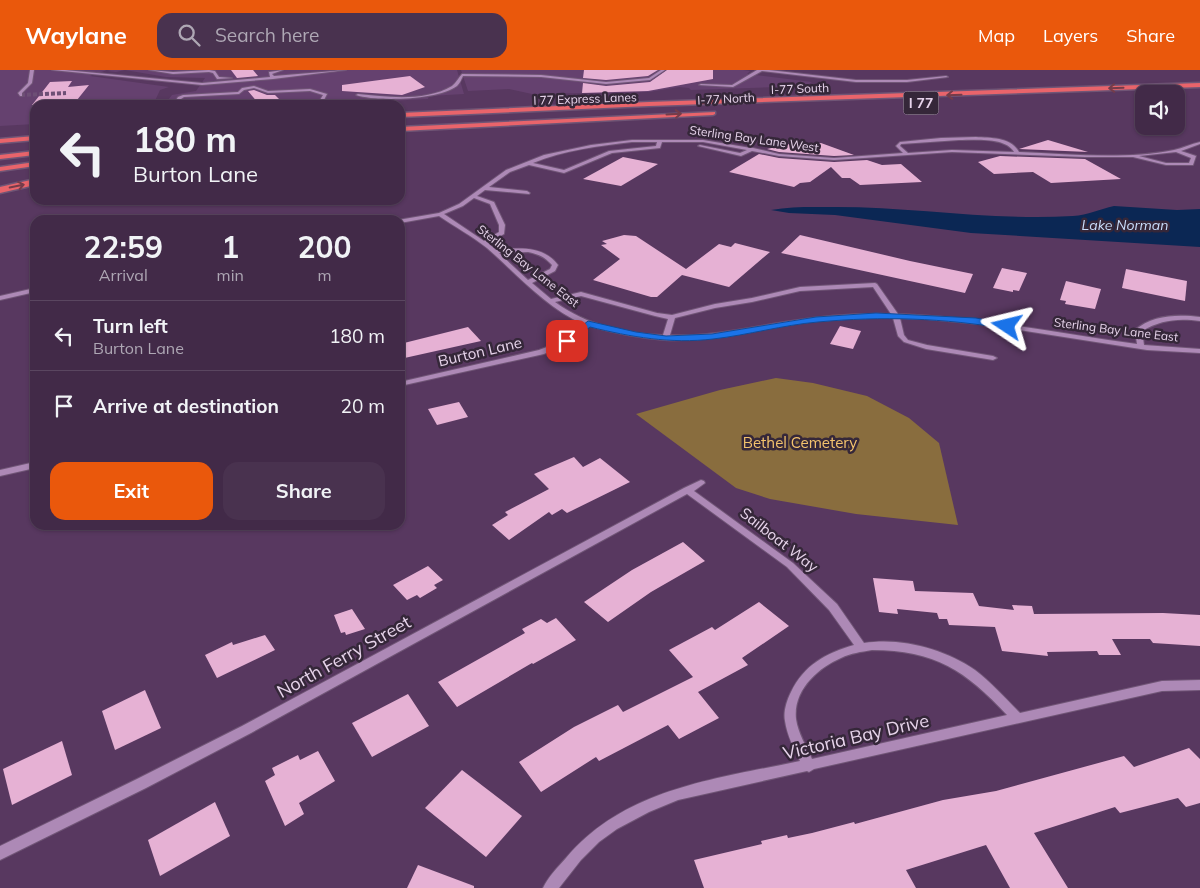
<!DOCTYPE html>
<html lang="en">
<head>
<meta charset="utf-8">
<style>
	body { margin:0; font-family:Mulish,sans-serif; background:#49324f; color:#f1f3f6; height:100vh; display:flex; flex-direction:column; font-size:19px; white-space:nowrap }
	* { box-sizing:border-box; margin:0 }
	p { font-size:16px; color:#aea7b4 }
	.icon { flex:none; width:28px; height:28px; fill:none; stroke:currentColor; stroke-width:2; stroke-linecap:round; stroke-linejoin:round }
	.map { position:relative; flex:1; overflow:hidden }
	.panel { position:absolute; left:30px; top:145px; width:375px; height:315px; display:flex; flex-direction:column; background:#422a48; border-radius:15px; box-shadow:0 1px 4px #0004,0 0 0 1px #5a4660 }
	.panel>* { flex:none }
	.hud { position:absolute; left:30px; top:30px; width:375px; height:105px; border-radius:15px; box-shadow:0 1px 4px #0004,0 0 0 1px #5a4660; background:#422a48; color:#f1f3f6; overflow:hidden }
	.tools { position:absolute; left:1135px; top:15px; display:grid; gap:10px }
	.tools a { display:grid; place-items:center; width:50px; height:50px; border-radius:10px; background:#422a48; box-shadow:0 1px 4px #0004,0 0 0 1px #5a4660; font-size:25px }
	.pin { position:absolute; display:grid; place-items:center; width:42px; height:42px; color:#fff; margin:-21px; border-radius:10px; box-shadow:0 2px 8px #0006 }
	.me { position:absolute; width:55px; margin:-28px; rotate:280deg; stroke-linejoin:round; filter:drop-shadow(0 0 4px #0008) }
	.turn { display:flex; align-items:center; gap:18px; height:105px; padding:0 20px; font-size:22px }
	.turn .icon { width:65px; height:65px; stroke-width:2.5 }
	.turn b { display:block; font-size:35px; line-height:42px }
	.eta { display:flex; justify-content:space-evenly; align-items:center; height:85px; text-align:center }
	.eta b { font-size:30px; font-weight:700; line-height:35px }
	.primary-button { display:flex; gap:10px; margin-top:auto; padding:10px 20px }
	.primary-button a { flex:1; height:58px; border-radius:15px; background:#ea580c; color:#fff; font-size:20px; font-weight:700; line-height:58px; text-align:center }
	.primary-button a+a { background:#49324f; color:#f1f3f6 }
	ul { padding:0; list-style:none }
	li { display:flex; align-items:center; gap:15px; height:70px; padding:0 20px; border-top:1px solid #5a4660 }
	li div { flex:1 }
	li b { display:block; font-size:19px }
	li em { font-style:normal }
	header { display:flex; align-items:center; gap:30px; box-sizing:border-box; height:70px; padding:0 25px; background:#ea580c; color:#fff }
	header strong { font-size:24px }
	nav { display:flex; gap:28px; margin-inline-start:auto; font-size:18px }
	.search { width:350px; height:45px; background:#49324f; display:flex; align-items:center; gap:12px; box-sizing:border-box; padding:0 18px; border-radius:15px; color:#aea7b4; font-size:19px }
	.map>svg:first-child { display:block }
</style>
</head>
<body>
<header>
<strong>Waylane</strong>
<div class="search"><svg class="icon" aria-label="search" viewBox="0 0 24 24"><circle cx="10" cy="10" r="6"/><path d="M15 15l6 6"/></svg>Search here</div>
<nav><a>Map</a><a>Layers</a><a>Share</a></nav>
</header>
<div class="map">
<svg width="1200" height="818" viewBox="0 0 1200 818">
	<rect width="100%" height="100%" fill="#583860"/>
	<g fill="#65416f">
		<path d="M0,0h107l-17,6 79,11 -9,3 -7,15h-118v19l-35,2z"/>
		<path d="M111,0h346l7,24 -35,2 -1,3 -60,3 -22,-2 -19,5h-163l8,-10 24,-4 9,-13 -39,-1 -41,-7 -9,2 -9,-1z"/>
		<path d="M461,0h282l7,1 -3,3 65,8 -6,4 -115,4 -2,-2 -10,-1 -30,5 -117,2 -23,-5 -41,2z"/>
	</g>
	<path fill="#896d3e" d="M776,308l37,5 54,13 42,22 30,25 19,82 -102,-11 -86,-15 -34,-11 -100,-74 84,-24z"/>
	<path fill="#0b2754" d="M1114,136l63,4 23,-1v38l-229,-14 -136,-18 -46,-2 -18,-3c22,-4 44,-3 65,-3 79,0 158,14 237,9 15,-1 27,-7 41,-10z"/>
	<g fill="#e6b1d4">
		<path d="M231,0h22l5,6 -21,2z"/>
		<path d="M584,0h74l-10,6 -42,4 -23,-2z"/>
		<path d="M667,0h46v9l-65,12 -66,2 1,-10 23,3 44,-4z"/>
		<path d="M410,6l15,11 -23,8 -60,-4v-6z"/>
		<path d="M72,11l-4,6 21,-2 -16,20h-41l18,-23z"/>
		<path d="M254,20l13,5h8l8,8 -24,1 -11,-13z"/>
		<path d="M1048,70l40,12 -69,-3z"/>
		<path d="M798,72l11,4 12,-3 33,12 -20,1 -55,-4 -12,-3z"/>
		<path d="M759,84l20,4 55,4 33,-2 15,5 19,-1 21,18 -62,3 -10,-7h-8l-11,-11 -21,15 -10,1 -6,4 -65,-15z"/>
		<path d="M1000,86l85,3 36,20 -70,4 -18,-11 -39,2 -16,-12z"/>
		<path d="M623,87l35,7 -37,22 -38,-7z"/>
		<path d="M624,165l12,1 50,33 33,-25 12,3 4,-4 35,9 -41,35 -47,-12 -25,22h-6l-58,-17 27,-21 -19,-14 6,-1 -5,-3z"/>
		<path d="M800,165l110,26 63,13 -8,19 -184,-40z"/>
		<path d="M1002,198l25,5 -8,18 -6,-1v2l-20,-4z"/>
		<path d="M1126,199l61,12 -2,20 -63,-13z"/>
		<path d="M1066,211l35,8 -6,20 -30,-5 1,-3 -6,-1z"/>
		<path d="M840,256l21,5 -8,18 -23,-5z"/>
		<path d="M468,257l13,14 -81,18v-15z"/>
		<path d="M459,332l9,15 -31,8 -9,-16z"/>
		<path d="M574,387l9,10 17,-9 30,24 -63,31 -5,-4 -10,6 -3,-3 -40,28 -17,-15 16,-10 -3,-3 44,-23 -15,-15z"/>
		<path d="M683,472l22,19 -54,31 -43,30 -24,-20 48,-32z"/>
		<path d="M428,496l15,14 -9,5 3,3 -17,10 -3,-3 -10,5 -14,-15z"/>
		<path d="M873,508l40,3 2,10 58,2 6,13 35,4 -2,-5 20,1 2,8 129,-1 37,2v31l-47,-3 -3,-4h-38l9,16h-22l-2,-4 -50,1 1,4 -46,-5 -7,-24 -46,-2 -2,-6h-8l-2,-6 -40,-4 1,5 -19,-2z"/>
		<path d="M759,532l30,24 -47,32 6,7 -50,27 21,26 -40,21 -11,-14 -69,36 -3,-4 -55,35 -22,-30 55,-35 44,-22 5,7 70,-35 -24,-27 43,-23 3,3z"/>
		<path d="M352,539l13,20 -19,6 -1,-3 -4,1 -7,-18z"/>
		<path d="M556,548l20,22 -43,24 -1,-1 -75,44 -19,-25 87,-49 -3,-4 19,-10 6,4z"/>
		<path d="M265,565l10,15 -58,28 -12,-23 27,-13 1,3z"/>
		<path d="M145,620l16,38 -46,22 -13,-39z"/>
		<path d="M408,624l21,32 -57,31 -20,-34z"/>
		<path d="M62,671l10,34 -60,30 -9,-36z"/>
		<path d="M1189,678l11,11v44l-14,4 -8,-9 -58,15 -5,-6 -81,26 34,55h-58l-24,-43 -80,25 10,18h-212l-10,-28 68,-16 -1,-3 26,-6 1,3 24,-5 42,-11 1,2 88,-24 53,-9 128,-35 10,11z"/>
		<path d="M318,681l17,30 -36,22 5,11 -19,12 -20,-45 10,-6 -3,-7 26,-13 2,5z"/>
		<path d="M462,700l60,46 -36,41 -61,-49z"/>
		<path d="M215,732l15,34 -70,40 -12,-36z"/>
		<path d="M418,795l56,21v2h-67z"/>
	</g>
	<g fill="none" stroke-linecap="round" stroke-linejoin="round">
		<path stroke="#6d4f75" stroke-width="4" stroke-dasharray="4 2" stroke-linecap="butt" d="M21,25l45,-2"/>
		<g stroke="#705576" stroke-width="2">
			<g id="minor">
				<path d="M30,0h4l-2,13 -10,10v3h-2l-2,-3 10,-10z"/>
				<path d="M52,0h13l137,13 68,-6 -1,-5 14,-2 -11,4 2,2 72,-6 -73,9 -71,6z"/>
				<path d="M149,0l24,2 36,-2 6,1 4,6 13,1 -15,1 -4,-6 -4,-1 -36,2z"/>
				<path d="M661,0h4l-15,10 -44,4 -65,-7 -78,-1c-2,4 -3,7 -6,10 -18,14 -81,16 -101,9l2,-1c29,3 67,8 94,-8 4,-3 7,-9 10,-12l79,1 65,7 43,-4z"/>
				<path d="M757,0h12l87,10h51l39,-4 2,1 -41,5h-51l-94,-11 -29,16 -34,-2 2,-1 31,1z"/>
				<path d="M254,16l14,5 42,-2 17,5 -4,8 -27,3 24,-5 3,-5 -13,-4 -42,2 -14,-5 -10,2 -5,4 -55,3 -3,2 -4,6h-4l5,-8 5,-2 55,-3 4,-4z"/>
				<path d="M976,67c15,1 35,0 43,15 51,2 105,8 155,-2 9,-2 17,-6 26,-8v2l-19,7 15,5 -3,9h-27l-33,-8h-48l-133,-5 -118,8 -55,-4 -27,-5 -11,5 -43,-10 2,-1 40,8 7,-3 -44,-8h-41l-2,6 -48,5 -48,20 -35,-8 -19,7 -21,15 38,4 3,2 -1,1 -44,-4 -8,6 17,6 11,23 -1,9 -16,9 8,7c22,-2 47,-5 62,15l-3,6 -23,12 19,16 30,-7 76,21 15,2 43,-11 37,-6 48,-11 75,-4 2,1 21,30c81,3 159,19 239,30l-2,-14c17,-15 43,-16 65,-13v4c-22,-3 -39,-1 -58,10l2,14 56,4v4l-53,-3 -159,-25 -61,-6 -27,-1 4,17 4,5 19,5 66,11 4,2 -4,2 -67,-11 -22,-7 -6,-6 -5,-18c-36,-1 -71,2 -107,7 -40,7 -81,17 -122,15 -25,-2 -50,-7 -75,-14l-20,16 -25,12 -144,32v-4l139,-32 26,-10 18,-16c-38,-17 -65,-49 -96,-76 -15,-12 -32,-21 -48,-32l-39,7v-3h-2l41,-7 20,-9 47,-34 38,-15 47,-10 41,-5h71l48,8h2l26,6 55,4 69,-5 -7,-7 4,-4 41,-4zM959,70c15,0 47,-3 55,12l-62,-2 -44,3 -8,-7 1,-2zM632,72h25l-1,4 -47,5 -45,19 -31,-7c32,-13 65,-17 99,-21zM1176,82l15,6 -2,5h-23l-27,-7zM474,128l16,6 9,21v7l-15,9 -40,-27 19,-8zM528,182c10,2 17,5 24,13l-2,4 -22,11 -29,-27zM873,217l18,27c-36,-1 -71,2 -107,8 -37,6 -76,15 -114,13l5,-17 40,-10 37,-6 48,-11zM581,226l74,20 13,3 -5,16c-39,-1 -76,-10 -108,-33z"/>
				<path d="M35,218v4l-35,8v-4z"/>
				<path d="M35,392v6l-35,8v-6z"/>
				<path d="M701,410l3,1 1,2 -11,8 99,72 44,41 27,39c37,-6 81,6 111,27 16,12 30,28 45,43l142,-32 38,-1v10l-38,1 -348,78 -5,3 -2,-1 -129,29 -29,12 -32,17 -18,13 -18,18 -22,28h-16c5,-11 15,-21 23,-30 59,-70 150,-79 234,-97 -6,-12 -13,-26 -15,-40 -2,-9 2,-21 6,-29 13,-27 35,-39 63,-47l-25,-35 -42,-43 -100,-73 -436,239 -105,55 -146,72v-14l137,-67 105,-53 442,-238zM872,580c63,0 94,21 135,65l-195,44c-6,-13 -14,-26 -16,-40 -3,-29 22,-51 45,-61 10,-5 20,-6 31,-8z"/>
			</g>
		</g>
		<g stroke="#705576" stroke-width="3">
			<g id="highway">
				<path d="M1200,13v4l-551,19 -249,11v-4l249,-11z"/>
				<path d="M715,42v2l-2,1 -313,16v-4z"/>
				<path d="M35,66v4l-35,3v-4z"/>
				<path d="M35,81v4l-35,4v-4z"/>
				<path d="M35,92v4l-35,5v-4z"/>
				<path d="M35,109v6l-35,8v-6z"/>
			</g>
		</g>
		<use href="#minor" fill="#ad89b6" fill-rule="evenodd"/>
		<use href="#highway" fill="#e9646b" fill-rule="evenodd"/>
	</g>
	<defs><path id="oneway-shaft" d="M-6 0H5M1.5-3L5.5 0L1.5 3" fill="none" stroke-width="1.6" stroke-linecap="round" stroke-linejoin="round" transform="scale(1.25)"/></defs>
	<g stroke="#743c4a">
		<use href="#oneway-shaft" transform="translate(1116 18) rotate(178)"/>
		<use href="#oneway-shaft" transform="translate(954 25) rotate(178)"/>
		<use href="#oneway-shaft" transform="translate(674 44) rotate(-3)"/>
		<use href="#oneway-shaft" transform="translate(17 116) rotate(-12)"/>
	</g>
	<path fill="#1a73e8" stroke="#114b97" d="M876,243l100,5 31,6 4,2 -4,3c-62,-11 -126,-13 -189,-7 -35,3 -70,13 -105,17 -42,5 -82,-2 -123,-12l-20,16 -3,1 -4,-3 25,-20 48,11 30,4 46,-2 104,-17z"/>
	<g text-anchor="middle" stroke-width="5" stroke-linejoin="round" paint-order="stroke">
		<g font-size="12" fill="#e7d4eb" stroke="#352739">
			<text transform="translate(800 19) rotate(-2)" y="4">I-77 South</text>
			<text transform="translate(585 29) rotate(-2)" y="4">I 77 Express Lanes</text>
			<text transform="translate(726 29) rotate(-3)" y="4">I-77 North</text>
			<text transform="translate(754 69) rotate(8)" y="4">Sterling Bay Lane West</text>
			<text transform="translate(528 196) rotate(38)" y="4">Sterling Bay Lane East</text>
			<text transform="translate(1116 260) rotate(7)" y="4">Sterling Bay Lane East</text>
		</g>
		<rect fill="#352739" stroke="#b2a0b6" stroke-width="1" x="903.5" y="21.5" width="35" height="23" rx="4"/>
		<g font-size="14" font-weight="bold" fill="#e7d4eb">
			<text x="921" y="38">I 77</text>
		</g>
		<g font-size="14" font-style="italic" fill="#cadefc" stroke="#352739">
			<text x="1125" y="160">Lake Norman</text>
		</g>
		<g font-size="15" fill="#e7d4eb" stroke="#352739">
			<text transform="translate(480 282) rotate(-13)" y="5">Burton Lane</text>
			<text transform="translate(779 470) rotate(38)" y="5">Sailboat Way</text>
		</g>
		<g font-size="15" fill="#f4c36d" stroke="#352739">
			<text x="800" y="378">Bethel Cemetery</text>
		</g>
		<g font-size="18" fill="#e7d4eb" stroke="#352739">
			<text transform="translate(344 587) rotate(-29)" y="6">North Ferry Street</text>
			<text transform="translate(856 667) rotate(-13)" y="6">Victoria Bay Drive</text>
		</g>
	</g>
</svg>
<div class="tools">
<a><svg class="icon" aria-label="sound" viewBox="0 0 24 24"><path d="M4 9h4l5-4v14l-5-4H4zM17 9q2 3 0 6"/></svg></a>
</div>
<div class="pin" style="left:567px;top:271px;background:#d93025"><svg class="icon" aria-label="arrive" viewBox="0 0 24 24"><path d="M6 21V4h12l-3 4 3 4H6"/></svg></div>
<svg class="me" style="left:1007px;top:256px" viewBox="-20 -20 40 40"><path d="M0-17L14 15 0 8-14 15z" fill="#1a73e8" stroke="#fff" stroke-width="4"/></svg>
<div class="hud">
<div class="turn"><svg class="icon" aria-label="left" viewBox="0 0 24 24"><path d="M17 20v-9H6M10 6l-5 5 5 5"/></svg><div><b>180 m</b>Burton Lane</div></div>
</div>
<section class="panel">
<div class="eta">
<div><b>22:59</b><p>Arrival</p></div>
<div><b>1</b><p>min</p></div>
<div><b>200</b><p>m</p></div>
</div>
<ul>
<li><svg class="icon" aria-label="left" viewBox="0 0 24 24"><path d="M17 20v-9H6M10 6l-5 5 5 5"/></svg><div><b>Turn left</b><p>Burton Lane</p></div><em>180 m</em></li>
<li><svg class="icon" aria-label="arrive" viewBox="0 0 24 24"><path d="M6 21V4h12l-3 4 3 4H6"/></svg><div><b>Arrive at destination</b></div><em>20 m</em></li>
</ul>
<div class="primary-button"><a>Exit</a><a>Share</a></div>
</section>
</div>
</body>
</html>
